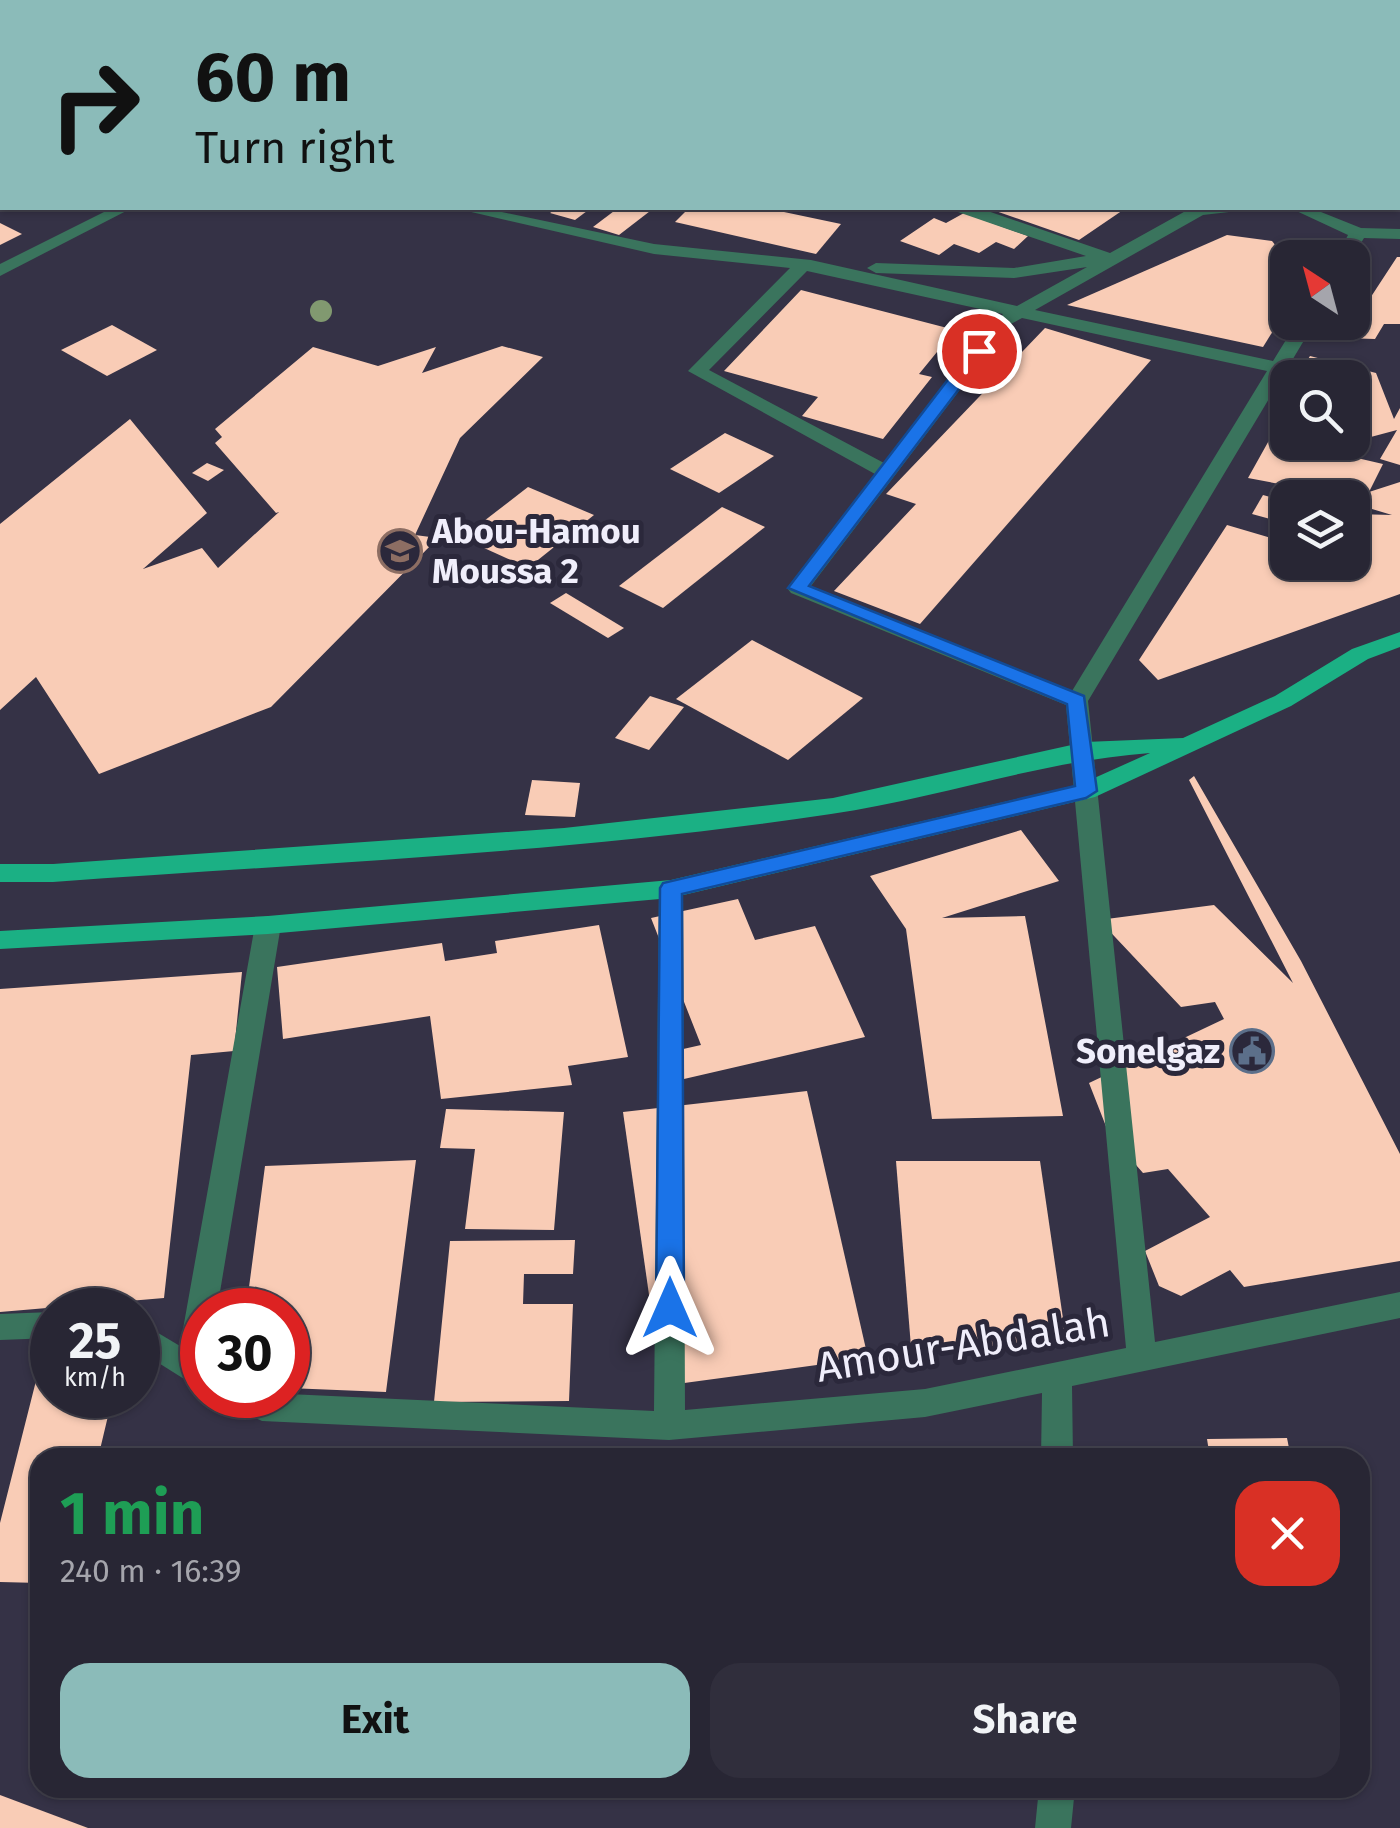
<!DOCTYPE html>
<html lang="en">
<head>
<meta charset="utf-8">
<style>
	body { margin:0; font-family:"Fira Sans",sans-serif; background:#302e3c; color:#f1f3f6; height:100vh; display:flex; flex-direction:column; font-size:38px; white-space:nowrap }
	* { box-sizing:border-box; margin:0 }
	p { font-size:32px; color:#a5a5ac }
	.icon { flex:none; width:55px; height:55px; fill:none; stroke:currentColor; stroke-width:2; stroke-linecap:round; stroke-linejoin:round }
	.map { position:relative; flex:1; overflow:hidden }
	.panel { position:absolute; left:30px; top:1448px; width:1340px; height:350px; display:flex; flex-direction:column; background:#282634; border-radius:30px; box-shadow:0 2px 8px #0004,0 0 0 2px #44434f }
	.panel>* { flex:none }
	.top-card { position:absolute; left:0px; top:0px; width:1400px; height:210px; box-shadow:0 2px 8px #0004,0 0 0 2px #44434f; background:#8bbbb9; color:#111; overflow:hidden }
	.needle { width:65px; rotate:324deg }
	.buttons { position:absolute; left:1270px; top:240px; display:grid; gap:20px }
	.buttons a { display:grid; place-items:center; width:100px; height:100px; border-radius:20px; background:#282634; box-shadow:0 2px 8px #0004,0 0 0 2px #44434f; font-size:50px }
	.speed { position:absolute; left:30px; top:1288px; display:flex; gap:20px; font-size:50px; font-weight:700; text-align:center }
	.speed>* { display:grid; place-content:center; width:130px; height:130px; border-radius:50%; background:#282634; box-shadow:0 2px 8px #0004,0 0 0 2px #44434f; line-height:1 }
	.speed small { font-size:25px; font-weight:400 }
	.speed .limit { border:15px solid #d22; background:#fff; color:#111 }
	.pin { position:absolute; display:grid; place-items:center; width:85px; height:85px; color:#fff; margin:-42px; border:5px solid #fff; border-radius:50%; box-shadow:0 2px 10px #0007 }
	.me { position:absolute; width:110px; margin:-55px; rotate:0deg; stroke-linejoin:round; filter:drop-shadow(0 0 8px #0008) }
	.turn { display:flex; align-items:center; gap:35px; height:210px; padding:0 30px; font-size:45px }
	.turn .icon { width:130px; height:130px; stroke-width:2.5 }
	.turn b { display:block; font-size:70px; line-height:85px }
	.round { display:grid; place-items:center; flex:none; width:105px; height:105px; border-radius:30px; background:#302e3c }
	.headline { display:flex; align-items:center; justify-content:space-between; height:170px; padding:0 30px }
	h1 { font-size:60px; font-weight:700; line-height:75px; color:#1e9e55 }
	.cta { display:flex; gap:20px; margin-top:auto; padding:20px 30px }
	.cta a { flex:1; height:115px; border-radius:30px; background:#8bbbb9; color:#111; font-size:40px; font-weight:700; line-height:115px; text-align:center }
	.cta a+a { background:#302e3c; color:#f1f3f6 }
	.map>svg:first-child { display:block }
</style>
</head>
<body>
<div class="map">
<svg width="1400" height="1828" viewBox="0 0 1400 1828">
	<rect width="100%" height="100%" fill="#353246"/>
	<g fill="#f9ccb6">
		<path d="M557,208h34l-16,12 -25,-7z"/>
		<path d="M618,208h36l-35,27 -26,-8z"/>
		<path d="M689,208h76l76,16 -25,30 -141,-32z"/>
		<path d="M987,208h139l-47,32z"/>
		<path d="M964,213l64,23 -14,13 -18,-7 -17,11 -25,-9 -15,11 -39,-14 34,-23 12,5z"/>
		<path d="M0,223l22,11 -22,11z"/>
		<path d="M1227,235l45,6 16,20v46l-25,40 -196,-42z"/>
		<path d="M1397,257h3v67h-16l-9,15 -31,-1z"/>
		<path d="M801,290l154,40 -36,44 13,3 -49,62 -81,-23 16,-19 -94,-26z"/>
		<path d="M112,325l45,25 -50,26 -46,-26z"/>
		<path d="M1045,328l106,32 -231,264 -86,-33 82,-87 -30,-10z"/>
		<path d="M502,346l41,11 -83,81 -45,97 23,3 -167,169 -172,67 -63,-97 -36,33v-186l130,-105 77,94 -64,56 59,-21 16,20 61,-56 -3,1 -61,-70 7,-6 -7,-8 98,-82 65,19 58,-19 -14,26z"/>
		<path d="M1310,356l66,17 18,46 6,-11v57l-20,-6 17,-29 -45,12v-64h-56z"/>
		<path d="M725,433l49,23 -55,37 -49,-24z"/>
		<path d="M1272,435l16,7 95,22 -14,28 31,-10v112l-242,86 -19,-20 88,-135 61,18v19h64l2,-48 38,1 -40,-12v-5l-104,-20z"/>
		<path d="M207,463l17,7 -16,11 -16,-8z"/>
		<path d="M528,487l66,28 -66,53 -66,-30z"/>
		<path d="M1263,495l25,7v22l-36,-10z"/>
		<path d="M722,507l43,20 -102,81 -44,-22z"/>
		<path d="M566,593l58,35 -16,10 -58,-35z"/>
		<path d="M752,640l111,58 -75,62 -112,-61z"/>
		<path d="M650,696l34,11 -35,43 -34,-12z"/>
		<path d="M1194,776l107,185 99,193v107l-156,26 -14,-17 -49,26 -22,-10 -14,-35 65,-34 -42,-48 -25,4 -34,-39 -20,-51 135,-64 -9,-17 -34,5 -82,-87 115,-15 79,78 -104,-203z"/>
		<path d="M532,780l48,3 -5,34 -50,-2z"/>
		<path d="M1021,830l38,51 -117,37 83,-2 38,200 -131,3 -26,-190 -36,-53z"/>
		<path d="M738,899l17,41 60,-14 50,111 -194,45 -10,-28 40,-9 -50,-127z"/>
		<path d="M599,925l29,132 -60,9 4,19 -131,14 -11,-83 -147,23 -6,-72 165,-24 3,18 52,-8 -2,-12z"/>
		<path d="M242,972l-8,79 -43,4 -27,243 -164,14v-323z"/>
		<path d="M807,1091l61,267 -206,28 -39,-274z"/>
		<path d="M446,1109l118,3 -10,118 -89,-1 10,-80 -35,-1z"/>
		<path d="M416,1160l-30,232 -98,-4v-78h-42l19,-144z"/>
		<path d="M896,1161h144l27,185 -156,1z"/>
		<path d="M575,1240l-2,34h-49l-1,30h50l-4,97 -135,1 16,-161z"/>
		<path d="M39,1369h13v26h61l-15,63h-58v125l-40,-1v-59z"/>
		<path d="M1287,1438l4,20h-81l-3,-19z"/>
		<path d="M0,1795l88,33h-88z"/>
	</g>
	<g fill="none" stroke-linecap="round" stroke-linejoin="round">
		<g fill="#3a745d" fill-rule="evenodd">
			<path d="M1400,90v11l-2,1v-11z"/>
			<rect x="0" y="145" width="2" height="10"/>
			<path d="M112,208h20l-132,68v-12z"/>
			<path d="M454,208h29l171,36 157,16 206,46 70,-39 -73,11 -138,-5 -9,-5 9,-5 138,5 72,-12 -128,-44 -2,-4h23l131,45 81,-45h40l-2,4 -26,3 -168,95 238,51 24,-39h18l-227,379 67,641 245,-50v26l-328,68 1,72h-32l1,-65 -117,24 -256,23 -407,-19 -34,-16 -4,-10 64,-1 366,17 5,-522 12,-9 12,9 2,521 240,-21 201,-41 -60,-643 -275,-112 -4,-5 88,-114 -187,-103 102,-103 -136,-14zM807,271l196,43 -119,149 -175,-93zM1022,318l245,53 -195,320 -261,-105 198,-261z"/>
			<path d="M1290,208h21l50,20 39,1v10l-36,-1 -12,20h-16l12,-23z"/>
			<path d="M268,916l9,2 4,7 -64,385h-15l-2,79 -62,-39v-29l42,25 75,-421 4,-7z"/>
			<path d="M52,1312v26l-52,2v-26z"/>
			<path d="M1039,1788h36l-4,40h-36z"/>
		</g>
		<path fill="#1bb084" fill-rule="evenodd" d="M1400,632v15l-32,12 -77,47 -196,91 -424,101 -403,36 -268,15v-18l268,-15 403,-36 410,-96 69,-31c-109,8 -211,45 -319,61 -257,39 -519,49 -778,68h-53v-18h53l511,-36 269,-30 252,-56 98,-4 92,-42 77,-47z"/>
	</g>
	<circle fill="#819970" cx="321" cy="311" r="11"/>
	<path fill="#1a73e8" stroke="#114b97" stroke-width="2.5" d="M973,347l15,4 -179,235 275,110 13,95 -11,7 -404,96 2,414 -4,8 -10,3 -10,-3 -4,-8 4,-420 3,-5 412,-97 -8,-82 -279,-116z"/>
	<defs>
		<g id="school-ring" transform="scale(2.25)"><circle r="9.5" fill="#2b283b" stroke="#8d6e63" stroke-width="1.5"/><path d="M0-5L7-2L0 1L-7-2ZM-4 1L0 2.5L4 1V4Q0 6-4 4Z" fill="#8d6e63"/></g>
		<g id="civic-ring" transform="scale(2.25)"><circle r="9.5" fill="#2b283b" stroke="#5c6f8a" stroke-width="1.5"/><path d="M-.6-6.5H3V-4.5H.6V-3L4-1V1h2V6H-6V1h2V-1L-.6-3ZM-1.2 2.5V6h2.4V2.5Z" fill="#5c6f8a"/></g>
	</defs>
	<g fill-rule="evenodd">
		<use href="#school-ring" x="400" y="551"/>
		<use href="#civic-ring" x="1252" y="1051"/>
	</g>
	<g text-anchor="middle" stroke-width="10" stroke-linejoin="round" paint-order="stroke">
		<g font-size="35" font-weight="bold" fill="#f0eefb" stroke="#2b283b" text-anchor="start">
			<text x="432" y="543">Abou-Hamou<tspan x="432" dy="40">Moussa 2</tspan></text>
			<text x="1220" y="1063" text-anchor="end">Sonelgaz</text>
		</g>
		<g font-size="42" fill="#f0eefb" stroke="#2b283b">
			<text transform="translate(963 1344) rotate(-9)" y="15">Amour-Abdalah</text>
		</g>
	</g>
</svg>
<div class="buttons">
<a><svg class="needle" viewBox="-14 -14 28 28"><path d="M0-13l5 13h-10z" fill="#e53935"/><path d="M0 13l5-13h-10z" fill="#a5a5ac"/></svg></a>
<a><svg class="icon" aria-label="search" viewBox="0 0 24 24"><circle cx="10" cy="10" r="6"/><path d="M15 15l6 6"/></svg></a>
<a><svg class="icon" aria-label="layers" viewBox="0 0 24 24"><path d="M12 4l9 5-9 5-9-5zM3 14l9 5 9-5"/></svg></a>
</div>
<div class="speed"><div>25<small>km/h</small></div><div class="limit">30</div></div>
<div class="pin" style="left:979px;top:351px;background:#d93025"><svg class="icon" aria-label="arrive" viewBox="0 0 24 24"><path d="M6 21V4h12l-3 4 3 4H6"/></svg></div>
<svg class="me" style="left:670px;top:1308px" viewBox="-20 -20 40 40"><path d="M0-17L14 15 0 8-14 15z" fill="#1a73e8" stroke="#fff" stroke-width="4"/></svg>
<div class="top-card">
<div class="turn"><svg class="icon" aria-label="right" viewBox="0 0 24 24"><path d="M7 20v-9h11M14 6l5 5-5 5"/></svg><div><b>60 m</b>Turn right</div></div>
</div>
<section class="panel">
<div class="headline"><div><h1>1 min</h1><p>240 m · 16:39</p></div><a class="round" style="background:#d93025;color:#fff"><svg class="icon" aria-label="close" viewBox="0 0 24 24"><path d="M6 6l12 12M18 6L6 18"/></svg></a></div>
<div class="cta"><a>Exit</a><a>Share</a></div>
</section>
</div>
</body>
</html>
